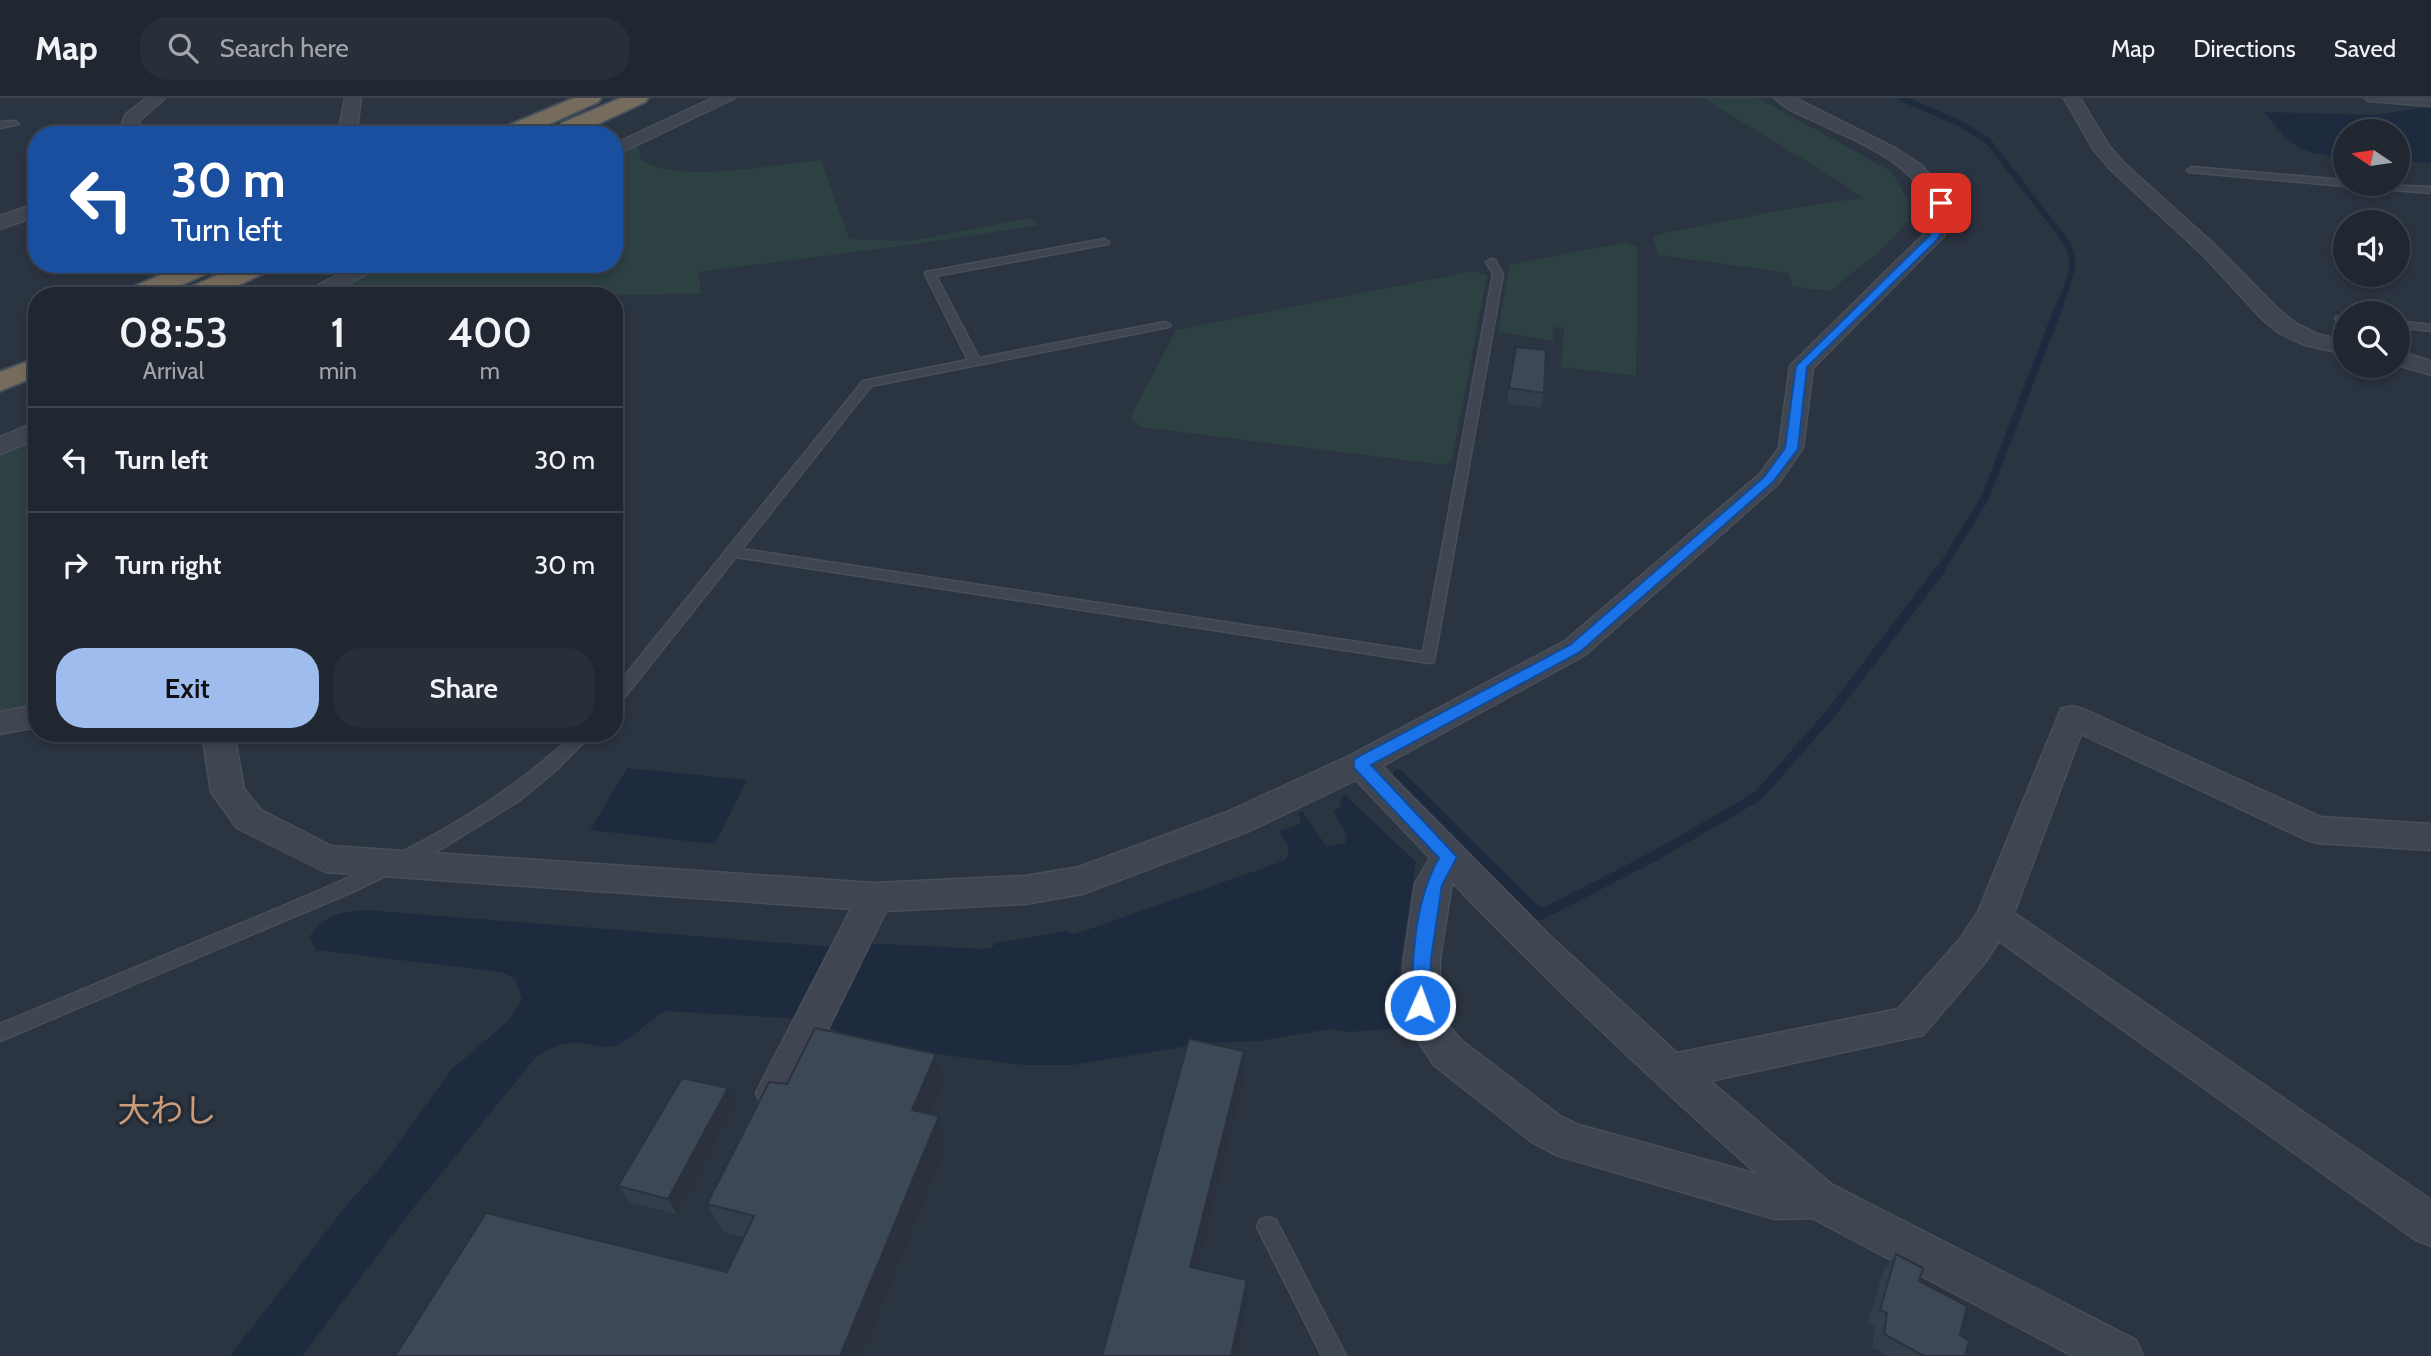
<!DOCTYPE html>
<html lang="en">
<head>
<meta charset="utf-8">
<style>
	body { margin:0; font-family:Cabin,"Noto Sans JP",sans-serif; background:#282f39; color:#f1f3f6; height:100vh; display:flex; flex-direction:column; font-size:26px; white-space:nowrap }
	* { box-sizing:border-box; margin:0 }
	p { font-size:23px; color:#a2a5ab }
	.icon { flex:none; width:38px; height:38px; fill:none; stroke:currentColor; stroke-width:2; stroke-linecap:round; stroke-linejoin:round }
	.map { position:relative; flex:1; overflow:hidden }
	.details { position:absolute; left:28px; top:189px; width:595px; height:455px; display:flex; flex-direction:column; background:#202731; border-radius:28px; box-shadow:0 4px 10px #0003,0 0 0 2px #3d444d }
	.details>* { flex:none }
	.guide { position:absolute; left:28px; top:28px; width:595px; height:147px; border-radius:28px; box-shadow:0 4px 10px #0003,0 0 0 2px #3d444d; background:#1a4fa0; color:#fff; overflow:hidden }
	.needle { width:46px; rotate:283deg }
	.buttons { position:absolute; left:2333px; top:21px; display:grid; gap:14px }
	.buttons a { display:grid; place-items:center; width:77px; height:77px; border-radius:50%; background:#202731; box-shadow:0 4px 10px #0003,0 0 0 2px #3d444d; font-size:35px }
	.pin { position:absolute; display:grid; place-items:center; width:60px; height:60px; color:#fff; margin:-30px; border-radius:14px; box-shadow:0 4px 10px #0006 }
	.me { position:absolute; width:77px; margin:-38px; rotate:2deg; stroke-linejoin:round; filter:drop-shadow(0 0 5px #0008) }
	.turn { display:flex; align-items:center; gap:24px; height:147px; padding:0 28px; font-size:32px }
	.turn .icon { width:91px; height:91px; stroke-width:2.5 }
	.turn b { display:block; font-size:49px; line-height:60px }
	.eta { display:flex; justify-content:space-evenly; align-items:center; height:119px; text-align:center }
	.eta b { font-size:42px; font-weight:600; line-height:49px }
	.primary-button { display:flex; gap:14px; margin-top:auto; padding:14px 28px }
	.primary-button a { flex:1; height:80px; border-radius:28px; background:#9ebcee; color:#111; font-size:28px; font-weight:600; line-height:80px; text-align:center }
	.primary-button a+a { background:#282f39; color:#f1f3f6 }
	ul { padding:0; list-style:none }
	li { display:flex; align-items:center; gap:21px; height:105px; padding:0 28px; border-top:2px solid #3d444d }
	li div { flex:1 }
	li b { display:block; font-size:26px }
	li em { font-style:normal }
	header { display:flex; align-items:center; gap:42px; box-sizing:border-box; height:98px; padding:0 35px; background:#202731; border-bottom:2px solid #3d444d }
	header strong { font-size:33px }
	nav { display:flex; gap:38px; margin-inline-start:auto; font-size:24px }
	.search { width:490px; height:63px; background:#282f39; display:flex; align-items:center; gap:18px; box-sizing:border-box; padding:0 24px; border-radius:28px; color:#a2a5ab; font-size:26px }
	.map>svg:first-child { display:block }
</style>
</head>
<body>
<header>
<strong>Map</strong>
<div class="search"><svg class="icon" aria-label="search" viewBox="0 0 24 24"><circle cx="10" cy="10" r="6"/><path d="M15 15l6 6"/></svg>Search here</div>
<nav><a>Map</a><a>Directions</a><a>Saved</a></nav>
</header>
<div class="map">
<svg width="2431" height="1258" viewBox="0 0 2431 1258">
	<rect width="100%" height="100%" fill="#2b3441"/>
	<g fill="#2d4042">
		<path d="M1703,0h55l133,73 18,30 -1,21 -28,29 -50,40 -37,-4 -4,-14 -131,-18 -5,-18 11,-4 129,-25 69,-10 -14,-11z"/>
		<path d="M633,48l6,1 1,12c36,26 136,5 181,1l28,79 60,2 121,-23 8,7 -114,18 -225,29 2,22 -378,2 63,-32h228v-109z"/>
		<path d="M1626,144l12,5 -2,129 -75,-9 3,-39 -10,-1 -1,14 -55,-9 11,-67z"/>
		<path d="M1473,173l14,5 -35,184 -7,5 -304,-38 -11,-9 46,-88z"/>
		<path d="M37,339v270l-37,7v-259z"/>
	</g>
	<g fill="#1e2b3f">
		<path d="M2419,10h12v55l-33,-2v-30h-53v26c-48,-3 -52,-10 -81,-45l111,3z"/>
		<path d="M627,670l120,12 -32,64 -125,-14z"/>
		<path d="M1345,697l71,67 -21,137 9,29 -56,4 -18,-3 -72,12 -52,2 -133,22h-48l-96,-12 -66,-13 -61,-21 -137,-8c-18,10 -36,33 -56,36 -9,1 -18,-3 -27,-4 -18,-2 -33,5 -47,15l-129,159 -104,139h-72l118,-153 31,-33 72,-100 57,-49 14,-21 -7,-21 -14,-7 -185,-22 -6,-14c14,-21 32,-25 56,-26l468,37 30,-4 117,6 51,-4 55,-15 199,-70 3,-13 -10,-16 21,-7 1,-5 -3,-6 4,-2 25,36 18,-4 2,-7 -13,-24 6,-5 2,-11z"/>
	</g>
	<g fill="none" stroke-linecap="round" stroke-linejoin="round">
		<path stroke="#1e2b3f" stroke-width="6" d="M1901,0l58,25 29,18 77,99c15,23 3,42 -6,66"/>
		<path stroke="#1e2b3f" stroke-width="8" d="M1939,474l46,-74 75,-194"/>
		<path stroke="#1e2b3f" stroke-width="10" d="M1398,676l142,141 115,-59 103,-60 73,-83 109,-143"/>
		<g stroke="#1e2b3f" stroke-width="12">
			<path d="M1538,815h5"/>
			<path d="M998,851l68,-12"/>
		</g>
		<g stroke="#484f5b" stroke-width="3">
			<g id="service">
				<path d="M2365,0l66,2v6l-62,-5z"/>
				<path d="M0,24l15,-1 4,3 -19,4z"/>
				<path d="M2192,69l153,13v4h4l-4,2 -156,-14 -2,-2z"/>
				<path d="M2352,86l79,3v6l-74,-6z"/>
				<path d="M1104,141l5,3 -1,2 -172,32 43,82 186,-36 6,3 -2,2 -298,59 -129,163 681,103 70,-378 -7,-12 5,-3 4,1 8,14 -69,388 -5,1 -693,-106 -117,147 -5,1v-16l249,-308 105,-21 -43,-86 1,-2z"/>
				<path d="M2345,218v6l-10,-3 1,-2z"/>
				<path d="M2398,223l33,4v6l-33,-4z"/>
				<path d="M575,635h18l-37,37 -36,30 -79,49 -84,41 -357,151v-17c80,-33 160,-67 240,-100 122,-51 238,-98 335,-191z"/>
				<path d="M1268,1119l8,3 70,136h-24l-65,-129 3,-7z"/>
			</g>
		</g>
		<g stroke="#484f5b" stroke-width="3">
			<g id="minor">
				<path d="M147,0h18l-25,22 -5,15h-18l9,-21z"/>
				<path d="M345,0h16l-5,37h-18z"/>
				<path d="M713,0h22l-121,58v-12z"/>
				<path d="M1775,0h20l100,50 26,17 21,24 8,22 -6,25 -131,132 -10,80 -25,36 -193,171 -203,111 167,169 128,118 221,-44 62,-70 18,-27 83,-203 11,-3 11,3 238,108 110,7v26l-114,-7 -12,-4 -224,-105 -67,179 417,287v46l-15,-6 -417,-299 -13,20 -63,74 -213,46 121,103 305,156 7,16h-70l-261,-138 -37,1 -219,-64 -24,-13 -98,-77 -21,-31 -12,-29 3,-46 11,-75 15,-26 -74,-78 -107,51 -167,63 -57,10 -139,7 -96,195 -14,5 -14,-5 -6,-13 95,-184 -525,-37 -89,-44 -26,-36 -9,-59h32l10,56 17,21 70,36 544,37 150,-7 54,-9 146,-54 124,-57 216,-115 195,-167 19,-26 11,-82 134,-132c2,-8 7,-18 5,-26 -9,-45 -80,-70 -117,-88 -13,-6 -29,-12 -37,-22zM1452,784c97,102 200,198 305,292l-178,-49 -19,-9 -98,-75 -15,-17 -8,-19 1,-46z"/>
				<path d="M2064,0h16l29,48 14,16 94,85 60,61 18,15 25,12 25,5v14l-40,-9 -26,-12 -18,-15 -58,-63 -92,-85 -18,-21z"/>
				<path d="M37,105v13l-37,13v-13z"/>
				<path d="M358,166h27l-59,32h-28z"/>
				<path d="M2398,253l33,10v14l-33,-10z"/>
				<path d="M37,324v17l-37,15v-17z"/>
				<path d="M37,607v22l-37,7v-22z"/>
			</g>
		</g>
		<g stroke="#49515c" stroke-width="4">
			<g id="motorway">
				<path d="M574,0h27l-3,4 -73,33h-30l3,-5z"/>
				<path d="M621,0h27l-3,4 -67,31h-16l-3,-5 3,-5z"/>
				<path d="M186,166h34l-3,5 -60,27h-35l4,-6z"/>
				<path d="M242,166h34l-3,5 -58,27h-35l4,-6z"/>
				<path d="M37,260v18l-37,15v-19z"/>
			</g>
		</g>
		<use href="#service" fill="#3f4651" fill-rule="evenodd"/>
		<use href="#minor" fill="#3f4651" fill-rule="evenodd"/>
		<use href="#motorway" fill="#766c5d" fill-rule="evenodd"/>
	</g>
	<g fill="#343e4b">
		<path d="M1516,249l28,46 -3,15 -34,-4z"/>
		<path d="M936,956l8,30 -12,31 15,30 -84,211h-468l332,-84 17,-35 -21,-5 -16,-28 80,-120z"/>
		<path d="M736,1006l-59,110 -48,-12 -11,-16z"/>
		<path d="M1896,1156l23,27 46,75h-78l-15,-9 3,-20 -7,-4 16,-54z"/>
	</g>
	<g fill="#2b323d">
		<path d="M1244,953l-1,30 -52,213 -1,-27z"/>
		<path d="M936,956l8,30 -23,56 -9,-30z"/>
		<path d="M728,990l8,16 -59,110 -9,-15z"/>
		<path d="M939,1018l8,29 -84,211h-23z"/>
		<path d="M1247,1182l-1,26 -10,50h-5z"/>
	</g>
	<g fill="#3d4857" stroke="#2b323d" stroke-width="2">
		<path d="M1516,249l30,3 -2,43 -35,-5z"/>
		<path d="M815,930l121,26 -24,56 27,6 -99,240h-445l91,-143 241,59 27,-56 -47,-12 62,-122 18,2z"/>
		<path d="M1189,941l55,12 -54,216 57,13 -16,76h-129z"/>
		<path d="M682,980l46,10 -60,111 -50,-13z"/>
		<path d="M1896,1156l27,14 -4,13 48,25 -7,29 9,6 -4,15h-41l-40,-22 3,-21 -7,-3z"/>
	</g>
	<path fill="#1a73e8" stroke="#114b97" stroke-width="2" d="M1937,103l9,2v21l-8,15 -131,128 -9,82 -25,33 -193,170 -209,113 86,92 -15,28 -11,74 -1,46 -3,6h-13l-3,-6c2,-50 3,-103 28,-147l-85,-90v-9l216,-114 194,-168 21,-29 11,-82 134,-131 6,-11z"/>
	<g text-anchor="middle" stroke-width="7" stroke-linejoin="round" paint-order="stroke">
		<g font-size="33" fill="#cb9c77" stroke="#232b37">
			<text x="167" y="1024">大わし</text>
		</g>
	</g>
</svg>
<div class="buttons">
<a><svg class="needle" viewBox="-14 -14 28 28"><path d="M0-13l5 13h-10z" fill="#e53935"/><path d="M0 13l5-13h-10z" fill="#a2a5ab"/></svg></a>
<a><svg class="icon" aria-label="sound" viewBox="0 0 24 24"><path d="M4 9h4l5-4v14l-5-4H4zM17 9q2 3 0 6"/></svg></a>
<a><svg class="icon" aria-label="search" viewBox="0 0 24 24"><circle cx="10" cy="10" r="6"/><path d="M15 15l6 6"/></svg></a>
</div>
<div class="pin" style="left:1941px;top:105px;background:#d93025"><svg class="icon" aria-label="arrive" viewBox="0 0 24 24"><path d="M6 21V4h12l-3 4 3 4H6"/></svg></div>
<svg class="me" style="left:1420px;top:907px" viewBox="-20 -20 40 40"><circle r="17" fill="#1a73e8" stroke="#fff" stroke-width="3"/><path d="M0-11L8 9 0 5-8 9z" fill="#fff"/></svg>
<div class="guide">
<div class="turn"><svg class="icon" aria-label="left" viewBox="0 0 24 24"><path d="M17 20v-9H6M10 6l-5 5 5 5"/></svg><div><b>30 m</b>Turn left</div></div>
</div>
<section class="details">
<div class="eta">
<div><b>08:53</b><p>Arrival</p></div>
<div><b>1</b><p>min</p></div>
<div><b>400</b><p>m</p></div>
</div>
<ul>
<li><svg class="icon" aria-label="left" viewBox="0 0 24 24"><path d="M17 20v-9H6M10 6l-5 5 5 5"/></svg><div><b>Turn left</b></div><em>30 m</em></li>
<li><svg class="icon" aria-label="right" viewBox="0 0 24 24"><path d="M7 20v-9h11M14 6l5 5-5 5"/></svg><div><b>Turn right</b></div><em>30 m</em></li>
</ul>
<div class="primary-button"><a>Exit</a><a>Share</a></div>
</section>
</div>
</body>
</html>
